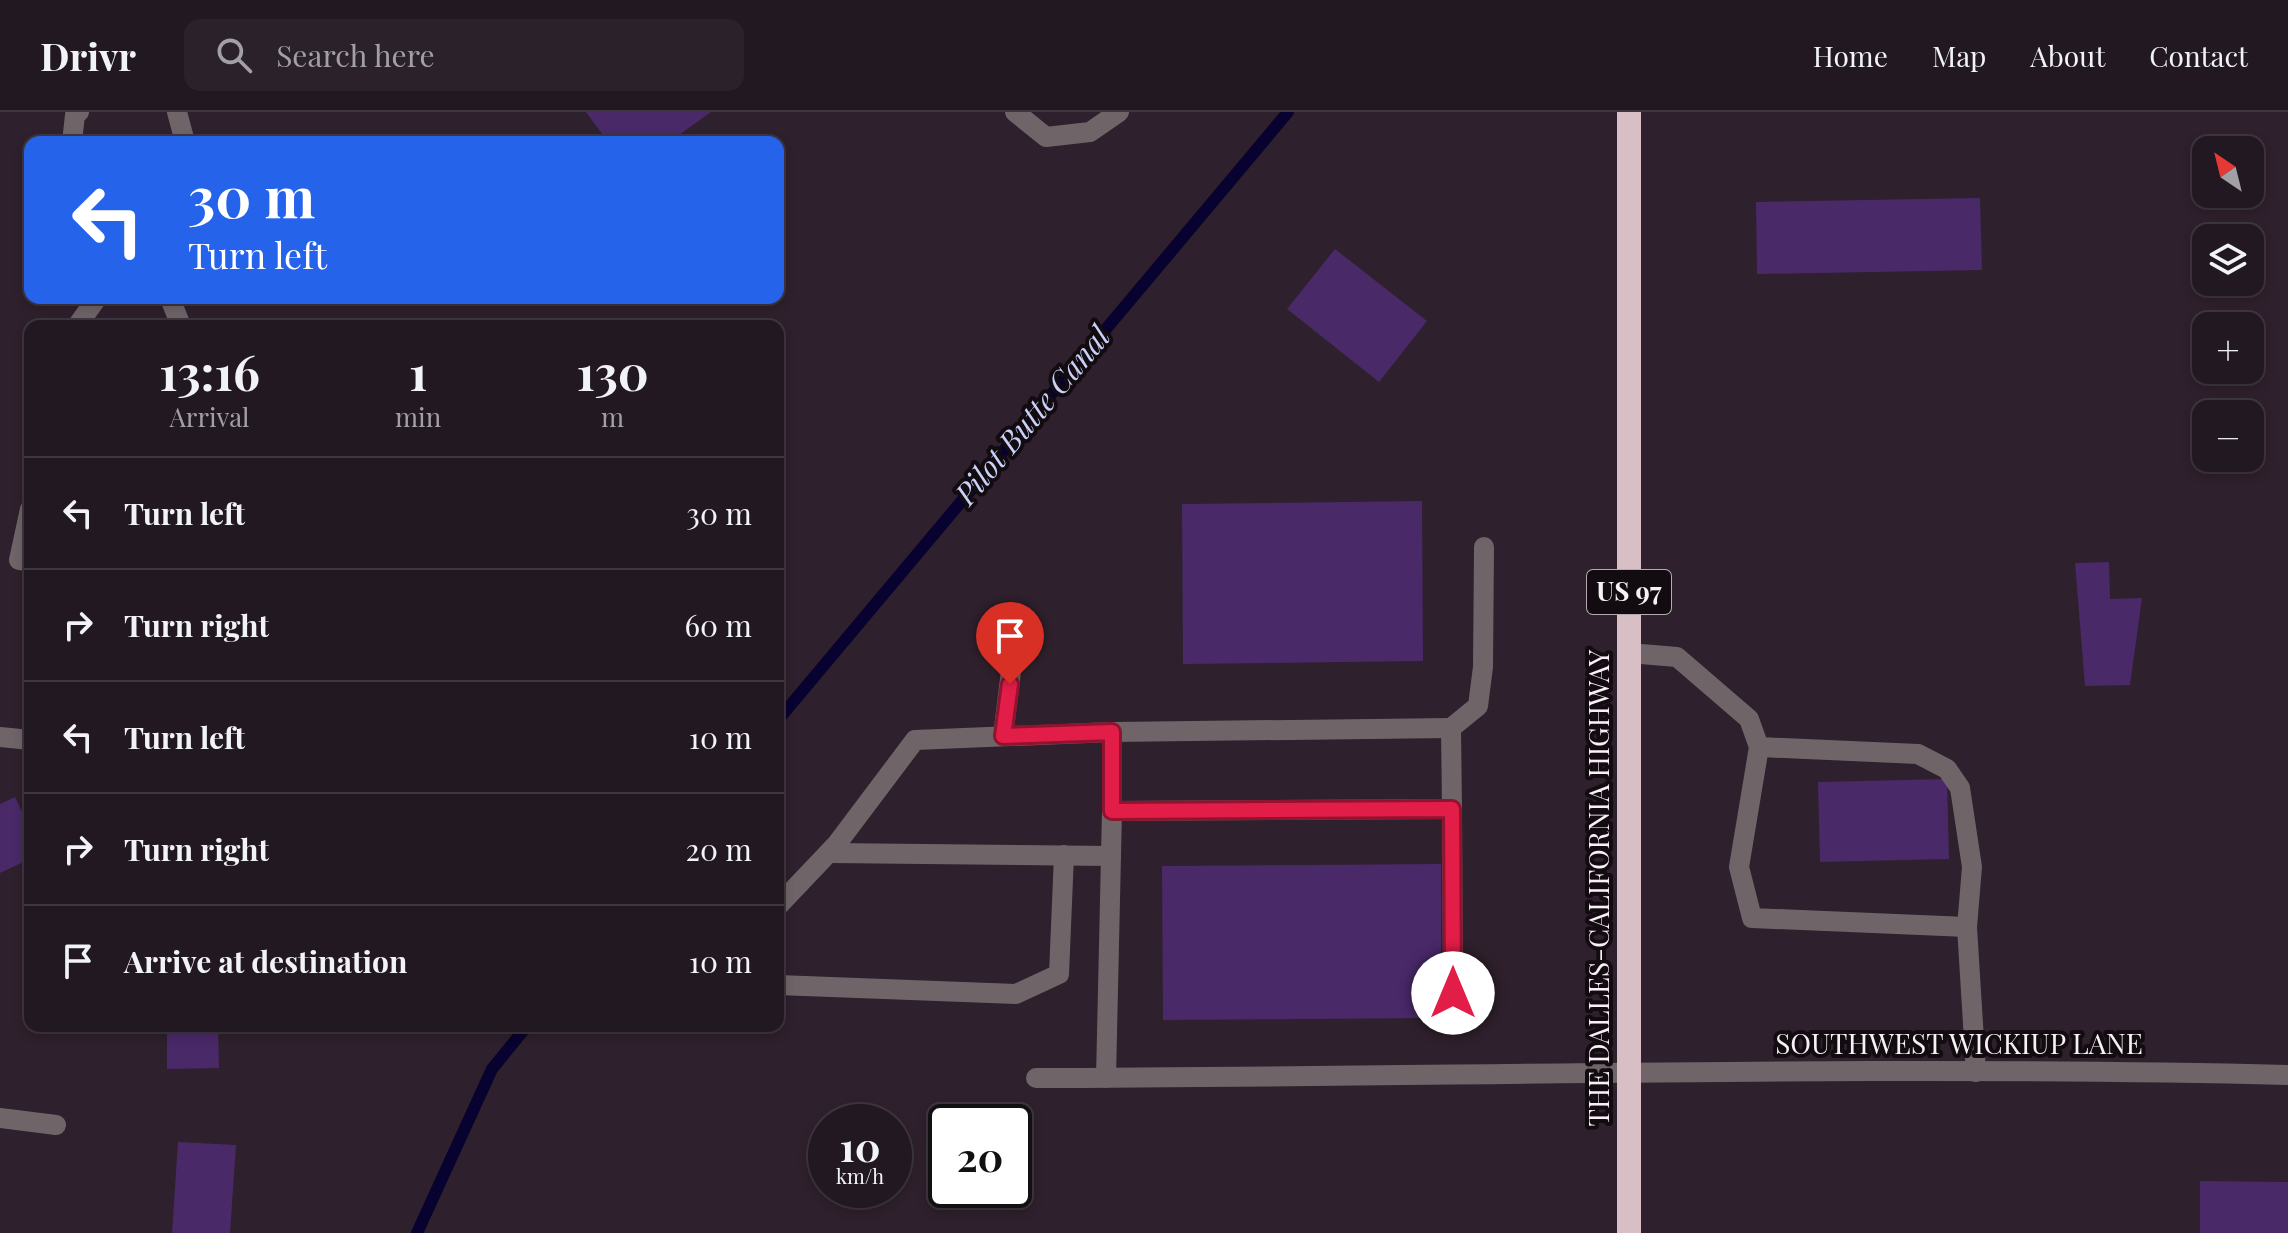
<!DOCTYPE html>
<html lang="en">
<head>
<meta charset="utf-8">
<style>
	body { margin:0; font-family:"Playfair Display",serif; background:#2a212a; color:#f1f3f6; height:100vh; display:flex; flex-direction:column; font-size:30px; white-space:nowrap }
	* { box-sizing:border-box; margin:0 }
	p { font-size:26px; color:#a2a0a5 }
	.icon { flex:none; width:44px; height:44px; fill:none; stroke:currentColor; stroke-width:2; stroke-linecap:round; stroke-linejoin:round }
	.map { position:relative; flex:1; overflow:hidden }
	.details { position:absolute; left:24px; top:208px; width:760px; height:712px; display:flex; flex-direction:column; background:#221821; border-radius:16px; box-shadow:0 4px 12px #0003,0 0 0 2px #3f373f }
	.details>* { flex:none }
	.guide { position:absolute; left:24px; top:24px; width:760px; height:168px; border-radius:16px; box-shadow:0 4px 12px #0003,0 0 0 2px #3f373f; background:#2563eb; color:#fff; overflow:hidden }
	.needle { width:52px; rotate:325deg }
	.fabs { position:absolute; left:2192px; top:24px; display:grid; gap:16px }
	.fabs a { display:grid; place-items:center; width:72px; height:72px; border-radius:16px; background:#221821; box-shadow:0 4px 12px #0003,0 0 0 2px #3f373f; font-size:40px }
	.speed { position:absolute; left:808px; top:992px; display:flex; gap:16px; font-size:40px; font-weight:700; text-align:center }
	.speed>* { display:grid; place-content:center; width:104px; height:104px; border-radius:50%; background:#221821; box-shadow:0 4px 12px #0003,0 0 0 2px #3f373f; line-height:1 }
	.speed small { font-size:20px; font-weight:400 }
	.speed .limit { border:4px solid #111; border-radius:12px; background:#fff; color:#111 }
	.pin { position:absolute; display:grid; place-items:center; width:68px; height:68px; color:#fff; margin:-82px -34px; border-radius:50% 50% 50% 0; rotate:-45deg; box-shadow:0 0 8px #0007 }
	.pin .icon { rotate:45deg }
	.me { position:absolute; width:88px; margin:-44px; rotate:0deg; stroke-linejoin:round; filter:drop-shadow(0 0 6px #0008) }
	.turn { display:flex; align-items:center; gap:28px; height:168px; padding:0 32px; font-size:36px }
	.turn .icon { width:104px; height:104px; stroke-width:2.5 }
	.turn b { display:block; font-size:56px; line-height:68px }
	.eta { display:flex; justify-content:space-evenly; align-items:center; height:136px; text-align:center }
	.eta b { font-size:48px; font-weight:700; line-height:56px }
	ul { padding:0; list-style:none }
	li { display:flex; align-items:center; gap:24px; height:112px; padding:0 32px; border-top:2px solid #3f373f }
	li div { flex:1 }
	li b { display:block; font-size:30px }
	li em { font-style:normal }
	header { display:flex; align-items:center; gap:48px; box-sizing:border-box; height:112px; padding:0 40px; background:#221821; border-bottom:2px solid #3f373f }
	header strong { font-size:38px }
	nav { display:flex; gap:44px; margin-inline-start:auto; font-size:28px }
	.search { width:560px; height:72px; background:#2a212a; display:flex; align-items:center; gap:20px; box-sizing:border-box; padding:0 28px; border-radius:16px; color:#a2a0a5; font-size:30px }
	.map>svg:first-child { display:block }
</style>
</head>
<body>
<header>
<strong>Drivr</strong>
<div class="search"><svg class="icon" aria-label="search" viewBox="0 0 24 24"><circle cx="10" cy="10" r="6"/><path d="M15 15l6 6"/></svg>Search here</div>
<nav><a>Home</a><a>Map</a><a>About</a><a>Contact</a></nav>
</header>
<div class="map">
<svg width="2288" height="1121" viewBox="0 0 2288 1121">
	<rect width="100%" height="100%" fill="#2e202c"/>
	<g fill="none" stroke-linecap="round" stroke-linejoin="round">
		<g stroke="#080230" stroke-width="12">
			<path d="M778,608l510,-608"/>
			<path d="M417,1121l75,-164 35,-43"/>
		</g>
	</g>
	<g fill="#492968">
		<path d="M586,0h125l-42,30h-61z"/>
		<path d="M1980,86l2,72 -225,4 -1,-72z"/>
		<path d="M1335,137l92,72 -48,61 -92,-73z"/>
		<path d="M1422,389l1,160 -240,3 -1,-160z"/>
		<path d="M2109,450l1,37 32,-1 -12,87 -45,1 -10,-123z"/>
		<path d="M1947,667l2,80 -129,3 -2,-80z"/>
		<path d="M15,685l15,32v30l-30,14v-69z"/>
		<path d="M1441,752v154l-278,2 -1,-154z"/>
		<path d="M167,914h51l1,42 -52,1z"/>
		<path d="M178,1030l58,3 -6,88h-58z"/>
		<path d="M2200,1069l88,1v51h-88z"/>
	</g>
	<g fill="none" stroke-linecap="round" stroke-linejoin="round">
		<g stroke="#6f6568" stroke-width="20">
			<path d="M177,0l8,30"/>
			<path d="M1015,0l31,25 44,-5 29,-20"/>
			<path d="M72,30l3,-27 4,-3"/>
			<path d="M170,186l11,28"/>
			<path d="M77,214l20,-28"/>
			<path d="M30,397l-11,51 11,1"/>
			<path d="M1629,541l48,4 72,62 10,28 -20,120 13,51 215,9"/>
			<path d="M1003,624l13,-105"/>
			<path d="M0,625l30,3"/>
			<path d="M1759,635l159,7 29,15 13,19 12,79 -5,60 9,145"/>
			<path d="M1452,697l1,184"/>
			<path d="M1112,699v-79"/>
			<path d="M1111,744l-281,-3 85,-113 197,-8 339,-4"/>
			<path d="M778,794l56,-59"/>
			<path d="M778,873l238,9 43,-20 5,-119"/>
			<path d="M1036,966c417,-1 835,-13 1252,-3"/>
			<path d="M1106,966l6,-267 340,-2 -1,-81 27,-22 5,-39 1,-120"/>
			<path d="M0,1006l56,7"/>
		</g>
		<path stroke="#d8bec5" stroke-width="24" d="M1629,0v1121"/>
	</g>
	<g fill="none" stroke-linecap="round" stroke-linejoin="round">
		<g stroke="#92132f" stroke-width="20">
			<path id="route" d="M1010,572l-7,52 109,-4v79l340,-2 1,184"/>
		</g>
		<use href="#route" stroke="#e11d48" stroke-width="14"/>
	</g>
	<g text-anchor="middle" stroke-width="8" stroke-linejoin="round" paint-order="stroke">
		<rect fill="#120c11" stroke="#b4abb2" stroke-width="2" x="1587" y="458" width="84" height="44" rx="6"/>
		<g font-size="26" font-weight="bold" fill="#f9eff7">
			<text x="1629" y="489">US 97</text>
		</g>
		<g font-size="28" fill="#f9eff7" stroke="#120c11">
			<text transform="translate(1599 776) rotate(-90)" y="10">THE DALLES-CALIFORNIA HIGHWAY</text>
			<text x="1959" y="942">SOUTHWEST WICKIUP LANE</text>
		</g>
		<g font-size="30" font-style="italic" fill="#cad1f9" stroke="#120c11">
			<text transform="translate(1033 304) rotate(-50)" y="10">Pilot Butte Canal</text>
		</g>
	</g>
</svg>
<div class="fabs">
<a><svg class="needle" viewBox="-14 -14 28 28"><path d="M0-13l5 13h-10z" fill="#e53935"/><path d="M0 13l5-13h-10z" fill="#a2a0a5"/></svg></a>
<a><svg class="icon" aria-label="layers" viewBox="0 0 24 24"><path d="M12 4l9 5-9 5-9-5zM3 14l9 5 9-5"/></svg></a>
<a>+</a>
<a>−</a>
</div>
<div class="speed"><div>10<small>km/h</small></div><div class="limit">20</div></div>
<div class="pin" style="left:1010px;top:572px;background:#d93025"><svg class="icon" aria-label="arrive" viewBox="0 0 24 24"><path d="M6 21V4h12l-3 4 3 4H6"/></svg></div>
<svg class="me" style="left:1453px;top:881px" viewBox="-20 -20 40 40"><circle r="19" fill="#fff"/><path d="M0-13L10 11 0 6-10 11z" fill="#e11d48"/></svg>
<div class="guide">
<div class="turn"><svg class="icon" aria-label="left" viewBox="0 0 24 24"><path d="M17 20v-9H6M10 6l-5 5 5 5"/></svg><div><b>30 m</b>Turn left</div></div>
</div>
<section class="details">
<div class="eta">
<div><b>13:16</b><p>Arrival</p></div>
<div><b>1</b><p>min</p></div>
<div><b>130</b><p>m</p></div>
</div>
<ul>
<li><svg class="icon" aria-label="left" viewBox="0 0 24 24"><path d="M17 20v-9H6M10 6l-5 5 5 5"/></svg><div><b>Turn left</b></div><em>30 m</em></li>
<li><svg class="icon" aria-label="right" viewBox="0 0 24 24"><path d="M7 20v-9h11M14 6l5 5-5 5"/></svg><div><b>Turn right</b></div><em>60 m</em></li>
<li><svg class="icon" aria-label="left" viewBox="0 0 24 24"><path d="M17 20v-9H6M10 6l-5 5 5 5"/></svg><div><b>Turn left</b></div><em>10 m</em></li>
<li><svg class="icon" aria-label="right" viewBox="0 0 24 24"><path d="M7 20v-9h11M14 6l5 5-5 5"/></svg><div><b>Turn right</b></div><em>20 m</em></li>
<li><svg class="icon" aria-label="arrive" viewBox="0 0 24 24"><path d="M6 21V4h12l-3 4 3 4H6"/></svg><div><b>Arrive at destination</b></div><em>10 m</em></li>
</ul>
</section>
</div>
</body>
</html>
